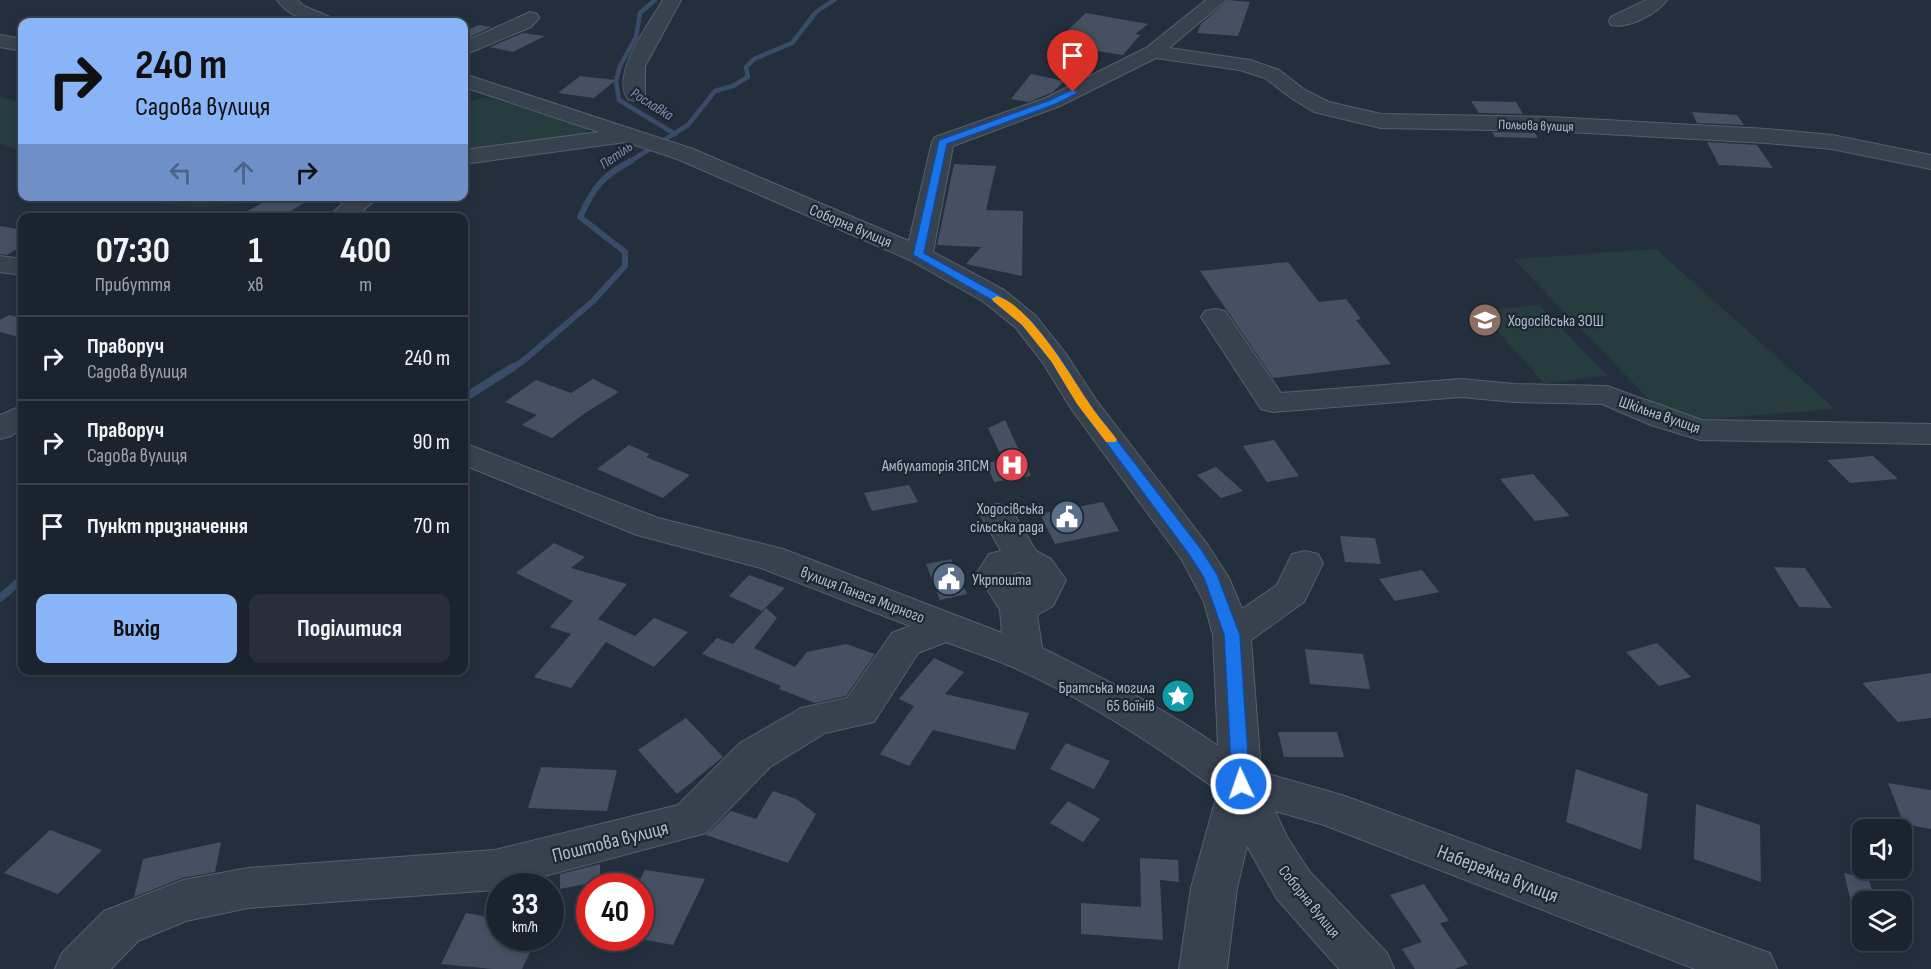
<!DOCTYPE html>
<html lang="uk">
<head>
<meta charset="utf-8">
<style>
	body { margin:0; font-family:"Sofia Sans Condensed",sans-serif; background:#282f3a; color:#f1f3f6; height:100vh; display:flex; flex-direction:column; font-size:22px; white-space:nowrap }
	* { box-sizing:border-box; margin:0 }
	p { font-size:20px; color:#a0a4aa }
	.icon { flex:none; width:33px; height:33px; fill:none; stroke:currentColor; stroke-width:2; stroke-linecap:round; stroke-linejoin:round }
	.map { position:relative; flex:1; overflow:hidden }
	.side { position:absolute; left:18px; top:213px; width:450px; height:462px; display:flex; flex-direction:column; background:#1b232e; border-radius:12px; box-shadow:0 3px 9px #0003,0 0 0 2px #39404a }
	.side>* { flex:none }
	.top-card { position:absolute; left:18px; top:18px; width:450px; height:183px; border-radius:12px; box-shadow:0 3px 9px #0003,0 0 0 2px #39404a; background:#8ab4f8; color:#111; overflow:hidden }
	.controls { position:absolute; left:1852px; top:819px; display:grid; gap:12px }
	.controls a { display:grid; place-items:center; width:60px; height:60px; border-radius:12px; background:#1b232e; box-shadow:0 3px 9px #0003,0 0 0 2px #39404a; font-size:30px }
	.speed { position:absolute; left:486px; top:873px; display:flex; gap:12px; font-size:30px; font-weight:700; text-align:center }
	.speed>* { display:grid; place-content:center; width:78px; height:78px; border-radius:50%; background:#1b232e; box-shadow:0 3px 9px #0003,0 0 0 2px #39404a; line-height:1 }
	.speed small { font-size:15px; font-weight:400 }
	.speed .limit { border:9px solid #d22; background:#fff; color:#111 }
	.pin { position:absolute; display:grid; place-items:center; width:51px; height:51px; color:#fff; margin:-62px -26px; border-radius:50% 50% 50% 0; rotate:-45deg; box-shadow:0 0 6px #0007 }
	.pin .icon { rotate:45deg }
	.me { position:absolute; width:66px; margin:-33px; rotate:357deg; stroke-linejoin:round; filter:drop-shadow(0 0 4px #0008) }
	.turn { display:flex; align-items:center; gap:21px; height:126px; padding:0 18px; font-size:27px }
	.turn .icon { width:78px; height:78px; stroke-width:2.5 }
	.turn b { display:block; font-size:42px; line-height:51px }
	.lanes { display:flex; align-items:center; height:57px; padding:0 18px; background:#0003; justify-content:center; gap:30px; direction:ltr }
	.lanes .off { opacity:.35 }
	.eta { display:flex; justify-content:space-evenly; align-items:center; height:102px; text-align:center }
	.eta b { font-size:36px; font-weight:700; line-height:42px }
	.action { display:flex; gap:12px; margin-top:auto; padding:12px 18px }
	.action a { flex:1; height:69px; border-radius:12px; background:#8ab4f8; color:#111; font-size:24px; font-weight:700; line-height:69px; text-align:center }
	.action a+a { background:#282f3a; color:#f1f3f6 }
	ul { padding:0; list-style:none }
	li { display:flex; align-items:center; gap:18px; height:84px; padding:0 18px; border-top:2px solid #39404a }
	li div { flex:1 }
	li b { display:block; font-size:22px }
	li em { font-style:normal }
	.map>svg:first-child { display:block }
</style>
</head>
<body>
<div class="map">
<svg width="1931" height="969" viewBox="0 0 1931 969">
	<rect width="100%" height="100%" fill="#242f3e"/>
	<g fill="#263c3f">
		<path d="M0,96l22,8v48l-22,-8z"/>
		<path d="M487,97l101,31 -2,7 -119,18 -3,-1v-33l7,-18z"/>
		<path d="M142,197h120c-43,12 -77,15 -120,0z"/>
		<path d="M1656,249l179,160 -164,13 -158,-163z"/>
		<path d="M1539,305l69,71 -64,7 -65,-72z"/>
	</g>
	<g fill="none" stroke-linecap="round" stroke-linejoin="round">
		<g stroke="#394c67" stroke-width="4.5">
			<path d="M655,0l-15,13 -4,24 -16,29 -4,15 3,19 56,34"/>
			<path d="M629,162l59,-37 27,-34 18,-5 15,-9 -2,-10 8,-8 38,-16 24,-31 18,-12"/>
		</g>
		<path stroke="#394c67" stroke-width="6" d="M511,369l12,-8 69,-59 33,-36v-14l-45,-35c14,-30 22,-41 51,-56"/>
		<g stroke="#394c67" stroke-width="8">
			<path d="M464,398l49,-31"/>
			<path d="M0,598l22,-19"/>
		</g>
	</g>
	<g fill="#455162">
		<path d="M1228,0l22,2 -12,34 -41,-3 4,-9z"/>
		<path d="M1086,13l62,11 -13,10 5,1 -17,20 -70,-11z"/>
		<path d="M478,25l13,2 -27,13v-8z"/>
		<path d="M523,33l22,3 -32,16 -23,-5z"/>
		<path d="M1031,74l33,7 -11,11 -24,10 -18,-3z"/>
		<path d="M580,76l36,4 -22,18 -36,-5z"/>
		<path d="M1471,101l45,1 7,12 -44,-1z"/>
		<path d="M1692,112l45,3 7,10 -47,-2z"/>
		<path d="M1492,132l43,1 3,5 -43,-1z"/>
		<path d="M1707,142l50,3 16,23 -54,-3z"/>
		<path d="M954,164l42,2 -10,44 37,1 -1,65 -56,-12 15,-17 -44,-2z"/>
		<path d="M274,196l30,7 -25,15 -33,-6z"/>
		<path d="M0,226l22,4v16l-15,9 -7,-1z"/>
		<path d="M1288,262l31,40 27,-3 15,20 -5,1 35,44 -118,14 -73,-107z"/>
		<path d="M9,315l13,3v20l-22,-6v-12z"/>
		<path d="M593,379l26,13 -34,21 -33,25 -30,-13 15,-10 -32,-13 31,-22 35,13z"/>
		<path d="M1005,420l26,56 -37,6 -8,-19 17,-3 -15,-32z"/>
		<path d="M1274,440l25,36 -32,6 -24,-36z"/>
		<path d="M629,445l21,9 -4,3 44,18 -27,23 -66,-29z"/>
		<path d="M1873,456l25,23 -48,4 -23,-23z"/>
		<path d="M1216,467l27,24 -22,7 -24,-23z"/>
		<path d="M1533,474l37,42 -35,5 -35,-42z"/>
		<path d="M909,485l9,17 -46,9 -8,-18z"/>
		<path d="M1103,502l16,29 -64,13 -15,-30z"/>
		<path d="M1340,536l35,2 6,26 -36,-2z"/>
		<path d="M554,543l31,14 -14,11 56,16 -29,35 37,17 19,-18 34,14 -34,35 -48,-25 -35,46 -37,-11 37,-43 -21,-7 23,-26 -57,-28z"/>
		<path d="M951,559l16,35 -27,6 -14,-36z"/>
		<path d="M1774,567l31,1 27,40 -33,-1z"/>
		<path d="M1422,570l17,22 -44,9 -16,-22z"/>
		<path d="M749,575l36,13 -23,23 -33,-15z"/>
		<path d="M766,608l11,10 -23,30 41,19 12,-15 39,-8 29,10 -29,42 -31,7 -36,-14 2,-3 -79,-32 15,-16 16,6z"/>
		<path d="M1657,643l34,34 -32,9 -33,-34z"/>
		<path d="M1305,649l58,5 7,35 -60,-5z"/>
		<path d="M934,658l30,14 -19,22 84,19 -14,37 -82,-20 -24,36 -29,-12 34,-48 -15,-7z"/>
		<path d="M1931,673v45l-33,4 -36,-39z"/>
		<path d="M686,718l37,39 -46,37 -39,-44z"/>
		<path d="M1278,732h59l7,25h-60z"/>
		<path d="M1066,743l44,18 -16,28 -44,-20z"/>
		<path d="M541,767l76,3 -10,41 -79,-3z"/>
		<path d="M1576,769l72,25 -7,56 -75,-28z"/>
		<path d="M1888,783l43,7v39l-27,-5z"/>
		<path d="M773,791l23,8 20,15 -28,49 -82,-28 25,-24 25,8z"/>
		<path d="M1068,801l32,18 -17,23 -33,-19z"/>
		<path d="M1696,804l64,21 1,57 -67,-23z"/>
		<path d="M50,830l52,20 -44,44 -54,-21z"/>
		<path d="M221,842l-6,30 -33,6 -48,19 9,-38z"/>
		<path d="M1140,858l38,2 1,22 -19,-2 3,60 -82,-6v-31l60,4z"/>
		<path d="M600,864v17l-40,8v-15z"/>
		<path d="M645,870l60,9 -32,66 -33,-6v-59z"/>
		<path d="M1844,873l25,6 6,23h-24z"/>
		<path d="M1424,884l25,37 -9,2 28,41 -13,5h-40l-13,-20 20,-7 -32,-47z"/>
		<path d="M466,913l34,6v19h37l-15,31h-29l-52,-5z"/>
	</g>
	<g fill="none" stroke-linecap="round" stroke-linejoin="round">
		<g stroke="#565f6c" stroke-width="2">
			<g id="minor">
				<path d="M277,0h20l7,6 28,12 2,4c-21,2 -43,-3 -57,-22z"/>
				<path d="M663,0h18l-36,66v29l-3,4 -7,2 -7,-2c-18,-24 22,-77 35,-99z"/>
				<path d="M1206,0h20l-57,48 81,12 29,10 26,20 24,12 52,12 170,3 216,12 65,6 99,20v14l-99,-20 -65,-6 -216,-12 -170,-3 -67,-16 -23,-14 -26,-20 -25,-8 -84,-12 -96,48 -107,40 -20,106 71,38 32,26 30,38 30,46 111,144 22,34 13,31 35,-24 15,-31 13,-3 13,3 5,9 -19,39 -53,38 10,132 84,24 408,151 17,6 7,16h-82l-371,-144 -49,-14 12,26 22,34 78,82 7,16h-55l-62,-70 -30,-53 -10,42 -10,81h-48l12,-81 27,-97c-65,-48 -134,-93 -208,-125 -21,-9 -43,-16 -64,-24l-28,11 -44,69 -49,11 -55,34 -64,66 -199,53h-7l-5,4 -247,18 -62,13 -48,20 -27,28h-56l7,-16 42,-42 79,-31 65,-12 247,-18 183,-45 62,-62 61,-35 46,-10 45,-65 18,-7 -149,-58 -124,-33 -173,-70v-22l194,75 125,31 219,84 -2,-23 -23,-37 12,-19 12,-3 -20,-36 5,-8 12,-3 12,3 26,44 15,8 15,21 -13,26 -16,9 5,33c60,30 121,59 176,98l-5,-111 -9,-33 -22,-42 -110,-150 -29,-47 -27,-35 -32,-26 -74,-42 -233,-101 -51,-17 -162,22v-14l135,-18 -135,-45v-13l229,75 216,92 23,-99 3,-5 111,-39 100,-50zM1021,572l9,9 -6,8 -10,-16z"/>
				<path d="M1646,0h21c-10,14 -39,29 -56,25l-2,-4 2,-4z"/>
				<path d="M530,12l7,2 2,4 -8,9 -67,28v-13z"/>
				<path d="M0,35l22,4v12l-22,-4z"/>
				<path d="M352,196h28l-26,22h-28z"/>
				<path d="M0,256l22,3v16l-22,-3z"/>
				<path d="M1215,309l10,2 56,82 180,-14 53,5 93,2 95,34 229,4v20l-231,-4 -49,-15 -49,-21 -88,-2 -53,-5 -189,15 -11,-3 -60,-92 4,-6z"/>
				<path d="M19,407l3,1v20l-11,8 -11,3v-24z"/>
			</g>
		</g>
		<use href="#minor" fill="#38414e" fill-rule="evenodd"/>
	</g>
	<path fill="#1a73e8" stroke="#114b97" stroke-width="1.5" d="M1073,89l4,3 -1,2 -20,10 -109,40 -23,109 74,41 33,26 29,37 28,45 113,147 16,25 23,61 10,149 -3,5 -6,2 -6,-2 -3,-5 -8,-149 -20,-57 -14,-22 -111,-150 -28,-45 -29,-36 -32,-26 -77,-44 26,-115 111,-40z"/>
	<path fill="#f59e0b" d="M997,296c33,10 71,75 90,104 8,13 19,25 28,37l2,3 -2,2h-9l-29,-38 -26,-43 -29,-36 -29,-24 -1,-2z"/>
	<defs>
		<g id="school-disc" transform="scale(1.725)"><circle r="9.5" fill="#8d6e63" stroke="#1d2633"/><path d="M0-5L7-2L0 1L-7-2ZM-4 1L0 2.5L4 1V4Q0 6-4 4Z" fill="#fff"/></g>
		<g id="hospital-disc" transform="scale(1.725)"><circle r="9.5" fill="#e0444e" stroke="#1d2633"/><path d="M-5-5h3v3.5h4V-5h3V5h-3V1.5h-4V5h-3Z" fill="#fff"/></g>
		<g id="civic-disc" transform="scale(1.725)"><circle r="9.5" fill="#5c6f8a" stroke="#1d2633"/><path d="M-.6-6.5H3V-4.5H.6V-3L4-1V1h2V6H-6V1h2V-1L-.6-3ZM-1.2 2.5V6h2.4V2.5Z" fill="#fff"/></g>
		<g id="sight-disc" transform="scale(1.725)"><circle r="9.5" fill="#0f9aa8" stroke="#1d2633"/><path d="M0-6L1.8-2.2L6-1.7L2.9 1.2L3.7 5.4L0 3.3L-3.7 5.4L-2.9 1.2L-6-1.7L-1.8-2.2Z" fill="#fff"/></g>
	</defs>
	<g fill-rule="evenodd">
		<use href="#school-disc" x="1485" y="320"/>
		<use href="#hospital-disc" x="1012" y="465"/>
		<use href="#civic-disc" x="1067" y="517"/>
		<use href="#civic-disc" x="949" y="579"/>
		<use href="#sight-disc" x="1178" y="696"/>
	</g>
	<g text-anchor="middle" stroke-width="4.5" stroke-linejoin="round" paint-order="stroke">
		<g font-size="14" fill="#b4bcc9" stroke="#1d2633">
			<text transform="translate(1536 125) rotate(2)" y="5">Польова вулиця</text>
		</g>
		<g font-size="15" font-style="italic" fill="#7c92b1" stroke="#1d2633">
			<text transform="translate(652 104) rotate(32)" y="5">Рославка</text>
			<text transform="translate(616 155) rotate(-35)" y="5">Петіль</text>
		</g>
		<g font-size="16" fill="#b4bcc9" stroke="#1d2633">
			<text transform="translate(851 225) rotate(23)" y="6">Соборна вулиця</text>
			<text transform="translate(1660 414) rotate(19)" y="6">Шкільна вулиця</text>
			<text transform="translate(863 594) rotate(21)" y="6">вулиця Панаса Мирного</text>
			<text transform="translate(1310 901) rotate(51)" y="6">Соборна вулиця</text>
		</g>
		<g font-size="16" fill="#b4bcc9" stroke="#1d2633" text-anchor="end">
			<text x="1508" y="326" text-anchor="start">Ходосівська ЗОШ</text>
			<text x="989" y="471">Амбулаторія ЗПСМ</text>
			<text x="1044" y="514">Ходосівська<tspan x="1044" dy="18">сільська рада</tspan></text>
			<text x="972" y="585" text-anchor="start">Укрпошта</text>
			<text x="1155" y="693">Братська могила<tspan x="1155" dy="18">65 воїнів</tspan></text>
		</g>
		<g font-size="20" fill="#b4bcc9" stroke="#1d2633">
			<text transform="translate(610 841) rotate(-14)" y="7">Поштова вулиця</text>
			<text transform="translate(1498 873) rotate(21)" y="7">Набережна вулиця</text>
		</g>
	</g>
</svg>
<div class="controls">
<a><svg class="icon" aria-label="sound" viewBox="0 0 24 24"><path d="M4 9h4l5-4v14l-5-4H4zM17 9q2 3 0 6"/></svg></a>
<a><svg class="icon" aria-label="layers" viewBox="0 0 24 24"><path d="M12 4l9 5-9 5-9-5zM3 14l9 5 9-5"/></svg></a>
</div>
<div class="speed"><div>33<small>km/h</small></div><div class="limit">40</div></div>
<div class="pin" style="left:1073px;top:92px;background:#d93025"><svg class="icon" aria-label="arrive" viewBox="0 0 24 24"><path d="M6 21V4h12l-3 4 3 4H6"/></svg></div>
<svg class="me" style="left:1241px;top:784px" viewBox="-20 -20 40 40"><circle r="17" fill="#1a73e8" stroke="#fff" stroke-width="3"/><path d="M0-11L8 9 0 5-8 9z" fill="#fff"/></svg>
<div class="top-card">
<div class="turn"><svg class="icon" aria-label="right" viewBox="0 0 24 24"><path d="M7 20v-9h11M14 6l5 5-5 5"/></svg><div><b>240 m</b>Садова вулиця</div></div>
<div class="lanes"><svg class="icon off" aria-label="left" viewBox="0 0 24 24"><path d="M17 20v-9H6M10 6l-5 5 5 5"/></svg><svg class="icon off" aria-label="ahead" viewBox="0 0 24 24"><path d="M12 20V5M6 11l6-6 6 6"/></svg><svg class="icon" aria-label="right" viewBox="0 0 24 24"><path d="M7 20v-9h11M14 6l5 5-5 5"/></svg></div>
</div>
<section class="side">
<div class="eta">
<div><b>07:30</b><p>Прибуття</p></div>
<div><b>1</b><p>хв</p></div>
<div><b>400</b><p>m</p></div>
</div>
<ul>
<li><svg class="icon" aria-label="right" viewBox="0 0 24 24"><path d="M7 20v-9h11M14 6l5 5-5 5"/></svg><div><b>Праворуч</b><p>Садова вулиця</p></div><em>240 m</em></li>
<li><svg class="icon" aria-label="right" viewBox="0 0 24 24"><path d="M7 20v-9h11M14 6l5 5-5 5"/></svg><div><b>Праворуч</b><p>Садова вулиця</p></div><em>90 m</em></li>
<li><svg class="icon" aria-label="arrive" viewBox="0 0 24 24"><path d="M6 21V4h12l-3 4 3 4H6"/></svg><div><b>Пункт призначення</b></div><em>70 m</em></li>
</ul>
<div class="action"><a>Вихід</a><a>Поділитися</a></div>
</section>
</div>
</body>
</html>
